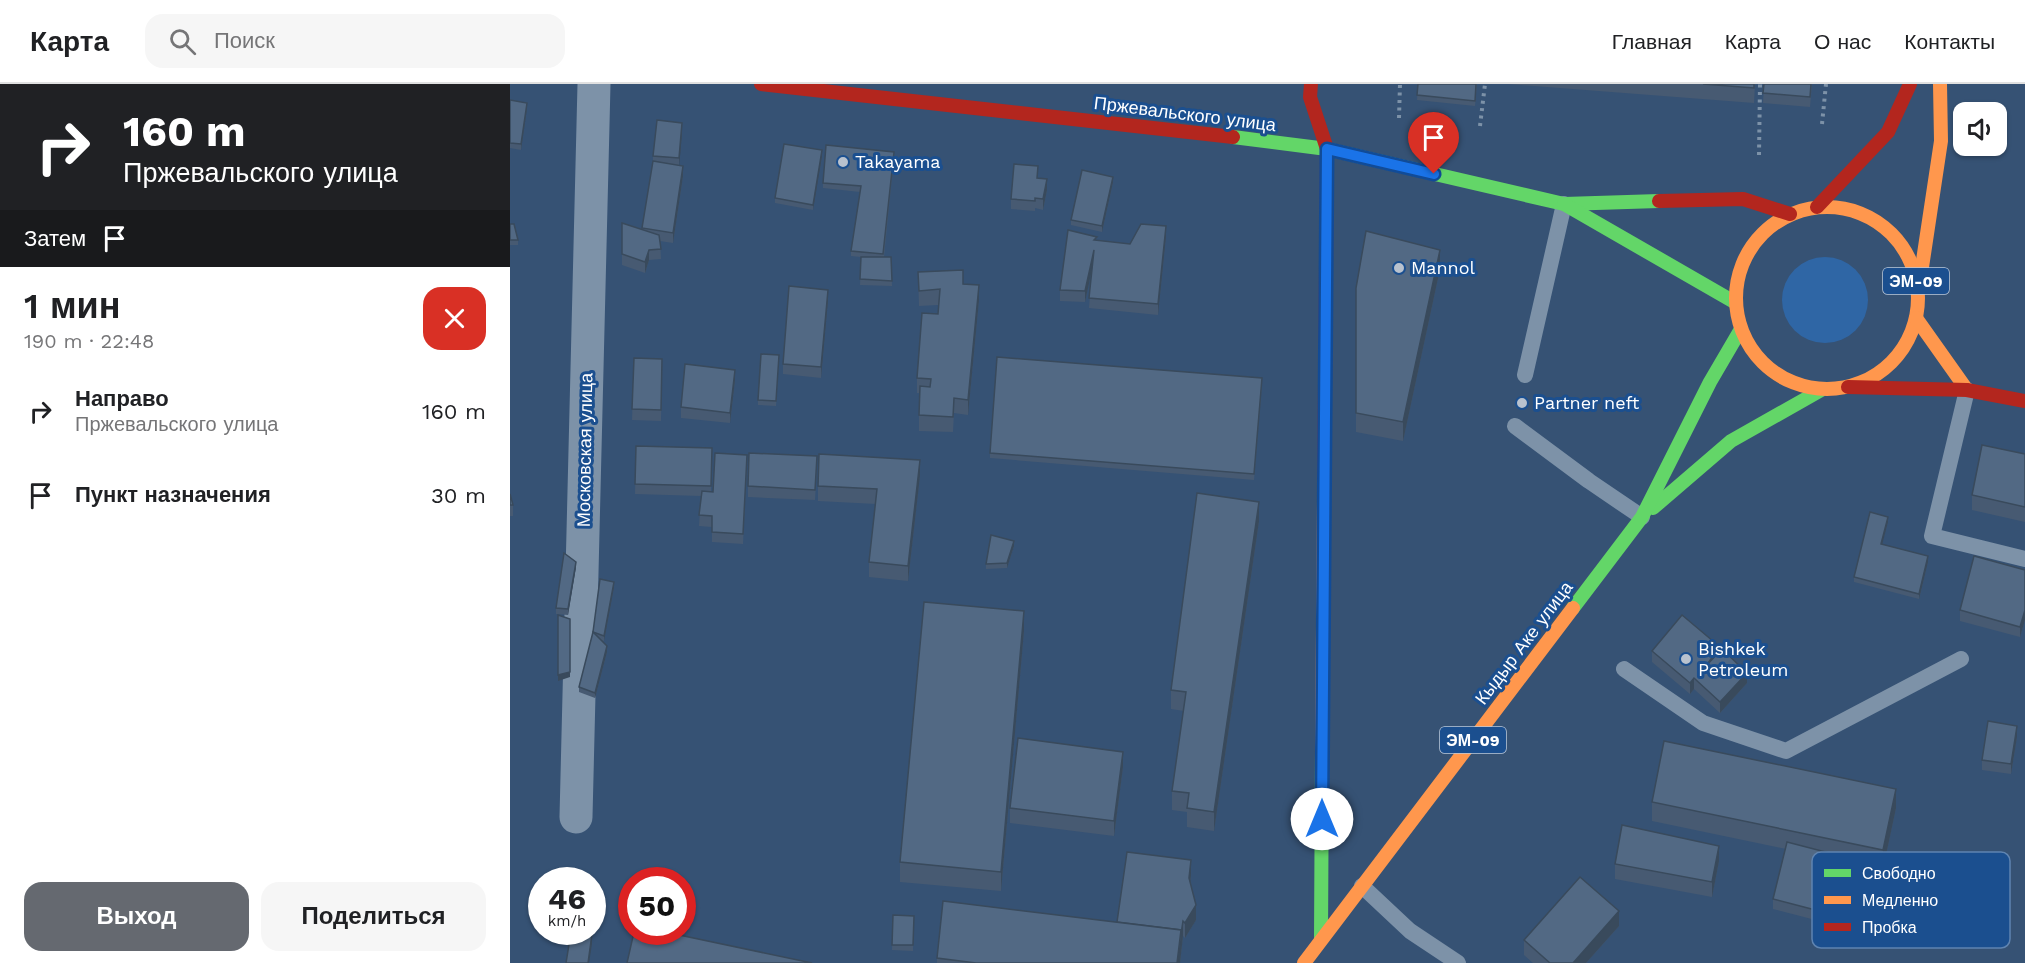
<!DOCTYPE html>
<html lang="ru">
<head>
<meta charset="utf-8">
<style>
	body { margin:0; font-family:"Work Sans",sans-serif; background:#f6f6f6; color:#202124; height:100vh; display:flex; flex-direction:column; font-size:22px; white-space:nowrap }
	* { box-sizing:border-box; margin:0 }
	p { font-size:20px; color:#757577 }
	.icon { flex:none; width:33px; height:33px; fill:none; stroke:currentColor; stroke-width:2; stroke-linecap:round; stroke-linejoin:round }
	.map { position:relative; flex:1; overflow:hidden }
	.side { display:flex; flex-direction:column; background:#fff; width:510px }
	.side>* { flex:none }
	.hud { background:#202124; color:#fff; overflow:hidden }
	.fabs { position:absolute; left:1443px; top:18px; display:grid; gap:12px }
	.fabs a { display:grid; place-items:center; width:54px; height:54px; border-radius:12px; background:#fff; box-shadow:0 2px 4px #0004; font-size:30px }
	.speed { position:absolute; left:18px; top:783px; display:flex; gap:12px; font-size:30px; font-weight:700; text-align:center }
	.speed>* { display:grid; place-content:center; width:78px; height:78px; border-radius:50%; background:#fff; box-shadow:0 2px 4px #0004; line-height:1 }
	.speed small { font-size:15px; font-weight:400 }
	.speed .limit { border:9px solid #d22; background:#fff; color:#111 }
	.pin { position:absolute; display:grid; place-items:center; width:51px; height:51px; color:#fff; margin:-62px -26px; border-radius:50% 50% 50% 0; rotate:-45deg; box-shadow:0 0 6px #0007 }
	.pin .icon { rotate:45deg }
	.me { position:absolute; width:66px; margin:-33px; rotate:0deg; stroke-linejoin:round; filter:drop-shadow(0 0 4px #0008) }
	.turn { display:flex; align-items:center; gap:21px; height:126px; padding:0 24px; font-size:27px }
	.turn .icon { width:78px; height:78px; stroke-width:2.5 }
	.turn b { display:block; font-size:42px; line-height:51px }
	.then { display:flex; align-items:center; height:57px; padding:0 24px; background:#0003; gap:12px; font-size:22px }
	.round { display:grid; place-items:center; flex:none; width:63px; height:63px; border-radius:18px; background:#f6f6f6 }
	.headline { display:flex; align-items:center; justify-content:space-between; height:102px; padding:0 24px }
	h1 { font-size:36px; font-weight:600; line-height:45px }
	.action { display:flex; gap:12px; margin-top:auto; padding:12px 24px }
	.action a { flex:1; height:69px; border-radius:18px; background:#656970; color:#fff; font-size:24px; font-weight:600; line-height:69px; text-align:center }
	.action a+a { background:#f6f6f6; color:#202124 }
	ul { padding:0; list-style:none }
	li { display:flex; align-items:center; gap:18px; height:84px; padding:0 24px }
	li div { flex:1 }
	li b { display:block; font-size:22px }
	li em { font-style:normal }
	header { display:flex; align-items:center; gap:36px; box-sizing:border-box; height:84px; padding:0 30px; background:#fff; border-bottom:2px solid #e0e0e0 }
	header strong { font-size:28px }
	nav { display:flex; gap:33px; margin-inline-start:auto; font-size:21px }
	.search { width:420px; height:54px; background:#f6f6f6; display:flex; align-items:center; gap:15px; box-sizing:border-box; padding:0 21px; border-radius:18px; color:#757577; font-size:22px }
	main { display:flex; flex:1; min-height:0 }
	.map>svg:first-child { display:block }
</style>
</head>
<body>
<header>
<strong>Карта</strong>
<div class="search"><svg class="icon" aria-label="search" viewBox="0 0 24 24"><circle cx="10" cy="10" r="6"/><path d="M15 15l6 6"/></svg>Поиск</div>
<nav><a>Главная</a><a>Карта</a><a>О нас</a><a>Контакты</a></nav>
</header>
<main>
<section class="side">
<div class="hud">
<div class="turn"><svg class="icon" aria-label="right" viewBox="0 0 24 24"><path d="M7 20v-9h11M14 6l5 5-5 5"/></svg><div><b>160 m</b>Пржевальского улица</div></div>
<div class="then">Затем<svg class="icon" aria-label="arrive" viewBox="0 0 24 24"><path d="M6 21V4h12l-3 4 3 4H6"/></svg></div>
</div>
<div class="headline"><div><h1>1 мин</h1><p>190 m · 22:48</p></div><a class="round" style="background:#d93025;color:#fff"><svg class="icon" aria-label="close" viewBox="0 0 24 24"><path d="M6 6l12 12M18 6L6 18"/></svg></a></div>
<ul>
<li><svg class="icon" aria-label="right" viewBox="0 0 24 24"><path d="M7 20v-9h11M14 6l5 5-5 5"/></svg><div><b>Направо</b><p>Пржевальского улица</p></div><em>160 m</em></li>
<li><svg class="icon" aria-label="arrive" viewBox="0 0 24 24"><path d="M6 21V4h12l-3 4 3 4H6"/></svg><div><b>Пункт назначения</b></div><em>30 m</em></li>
</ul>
<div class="action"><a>Выход</a><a>Поделиться</a></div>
</section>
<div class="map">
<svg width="1515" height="879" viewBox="0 0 1515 879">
	<rect width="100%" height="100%" fill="#365274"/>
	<circle fill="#2f66a5" cx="1315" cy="216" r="43"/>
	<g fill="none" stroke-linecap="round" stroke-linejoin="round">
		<g stroke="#7d92a8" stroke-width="4" stroke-dasharray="3 4.5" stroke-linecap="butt">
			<path d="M889,34l1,-34"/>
			<path d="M1312,40l4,-40"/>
			<path d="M970,42l5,-42"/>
			<path d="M1249,71l1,-71"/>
		</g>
		<g stroke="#7d92a8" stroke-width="16">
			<path d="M1015,291l39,-171"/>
			<path d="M1457,306l-35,146 93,23"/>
			<path d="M1005,342l74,55 53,36"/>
			<path d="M1114,585l79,54 83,28 175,-92"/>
			<path d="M852,802l48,45 48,32"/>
		</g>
		<path stroke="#7d92a8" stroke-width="33" d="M66,733l18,-733"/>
		<g stroke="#63d668" stroke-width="14">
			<path d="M723,53l94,12 237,55 95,-3"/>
			<path d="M1054,120l172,99"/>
			<path d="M1143,424l78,-67 92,-52"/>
			<path d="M1063,524l69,-91 68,-135 31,-53"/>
			<path d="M811,855l1,-187"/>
		</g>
		<g stroke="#ff974d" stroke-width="14">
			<circle cx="1317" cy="214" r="91"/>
			<path d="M1409,203l22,-146 -1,-57"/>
			<path d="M1406,234l51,72"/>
			<path d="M812,668l2,-251"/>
			<path d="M794,879l269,-355"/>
		</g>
		<g stroke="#b3261e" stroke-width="14">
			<path d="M251,0l472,53"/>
			<path d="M801,0l-1,13 17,52 -3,352"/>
			<path d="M1149,117l84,-2 47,15"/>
			<path d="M1307,123l71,-75 22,-48"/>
			<path d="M1338,303l119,3 58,11"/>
		</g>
	</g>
	<g fill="#475a72">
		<path d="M908,0h59l-2,22 -58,-6z"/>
		<path d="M997,0h248l-1,19z"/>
		<path d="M1254,0h48l-2,23 -47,-4z"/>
		<path d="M0,16l17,8 -6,42 -11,-2z"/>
		<path d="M172,49l-3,32 4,11 -10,67 -13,-2 1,18 -12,1 -4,13 -23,-8v-42l20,6 11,-68v-5z"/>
		<path d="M312,72l-9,54 -38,-7v-5z"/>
		<path d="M384,73l-10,100h7l1,29 -32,-1 1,-28 -10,-1v-5l9,-59 -37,-4v-5z"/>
		<path d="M528,94l9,12 -4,20 -8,-2v3l-24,-2v-10z"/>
		<path d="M603,98l-11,50 -31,-7v-5z"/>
		<path d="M0,140l8,16v5h-8z"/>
		<path d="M656,152l-8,79 -69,-7 3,-40 -7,34 -25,-1v-11l37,-50 33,4z"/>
		<path d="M930,185l-37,172 -47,-9v-144z"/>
		<path d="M408,188l45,12 16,16 -11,115 -14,-2 -1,19 -34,-1v-38h-2v-15l21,-64v-9l-19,1z"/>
		<path d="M318,216l-7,78 -38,-4v-10z"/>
		<path d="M124,274l28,1 -1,62 -29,-1z"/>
		<path d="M269,277l-3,45 -18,-1v-5z"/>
		<path d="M225,296l-5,43 -49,-5v-11z"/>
		<path d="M752,300l-8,96 -264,-22v-5z"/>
		<path d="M126,362l76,2 -1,44h2l34,-27 -4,79 -31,-2v-15l-13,-1 2,-30 -66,-2z"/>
		<path d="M1515,370v68l-53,-12v-15z"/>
		<path d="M307,382l-2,34 -67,-3v-11z"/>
		<path d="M410,392l-12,105 -39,-4v-15l7,-58 -58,-3v-15z"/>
		<path d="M0,410l3,11v11h-3z"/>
		<path d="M749,437l-45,310 -27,-4v-15l-15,-2v-19l12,-80 -13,-2v-19z"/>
		<path d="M1378,438l-6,22 46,18 -9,37 -65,-17v-5z"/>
		<path d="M504,462l-7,22 -21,1v-5z"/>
		<path d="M66,483l-8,48 -12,-1v-6z"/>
		<path d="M1515,486v50l-5,17 -60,-16v-11z"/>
		<path d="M104,503l-10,54 -4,-1 7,12 -12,46 -16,-6v-5l14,-55z"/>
		<path d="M514,547l-23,260 -101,-9v-20z"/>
		<path d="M1142,567h68l27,32 -27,30 -26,-24 -4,5 -38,-32z"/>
		<path d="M1507,653l-6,37 -29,-4v-10z"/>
		<path d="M613,683l-9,69 -104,-13v-15z"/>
		<path d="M1142,718l244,6 -13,61 -42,-9v7l-14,56 -54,-14v-10l13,-50 -134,-28z"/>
		<path d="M1209,777l-7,36 -97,-18v-15z"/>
		<path d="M681,791l-1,9 6,36 -11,18 -2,-2 -3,27h-243v-5l180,-36z"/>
		<path d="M1419,814l-6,41 -74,-10v-11z"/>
		<path d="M383,831l21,1 -1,35 -21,-1z"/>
		<path d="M1109,842l-33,37h-53l-9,-8v-15z"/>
	</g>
	<g fill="#394a5c">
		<path d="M17,19v5l-6,42v-6z"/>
		<path d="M172,39v10l-3,35v-10z"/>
		<path d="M312,66v6l-9,54v-5z"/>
		<path d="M173,82v10l-10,67v-10z"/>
		<path d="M603,93v5l-11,50v-6z"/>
		<path d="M537,95v11l-4,20v-11z"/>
		<path d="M656,142v10l-8,79v-11z"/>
		<path d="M139,166v10l-4,13v-11z"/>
		<path d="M584,166v10l-9,42v-11z"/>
		<path d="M930,166v19l-37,172v-19z"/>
		<path d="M469,201v15l-11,115v-15z"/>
		<path d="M318,206v10l-7,78v-11z"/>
		<path d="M225,286v10l-5,43v-10z"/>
		<path d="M410,376v16l-12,105v-15z"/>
		<path d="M749,418v19l-45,310v-19z"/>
		<path d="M1378,433v5l-7,27v-5z"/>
		<path d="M504,457v5l-7,22v-5z"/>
		<path d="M1418,472v6l-9,37v-5z"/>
		<path d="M66,478v5l-8,48v-6z"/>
		<path d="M104,498v5l-10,54v-5z"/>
		<path d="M1515,526v10l-5,17v-10z"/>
		<path d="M514,527v20l-23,260v-19z"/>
		<path d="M97,562v6l-12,46v-5z"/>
		<path d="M60,588v5l-12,4v-6z"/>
		<path d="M1237,589v10l-27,30v-11z"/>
		<path d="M1184,594v11l-4,5v-11z"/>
		<path d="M1507,642v11l-6,37v-10z"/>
		<path d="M613,668v15l-9,69v-15z"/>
		<path d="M1386,705v19l-13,61v-19z"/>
		<path d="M1209,762v15l-7,36v-15z"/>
		<path d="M1331,772v11l-14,56v-10z"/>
		<path d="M681,776v15l-2,19v-16z"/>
		<path d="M1419,803v11l-6,41v-11z"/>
		<path d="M686,821v15l-11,18v-15z"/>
		<path d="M1109,827v15l-33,37h-13z"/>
		<path d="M673,837v15l-3,27h-3z"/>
		<path d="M82,850v10l-3,19h-1z"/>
	</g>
	<g fill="#526984" stroke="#394a5c" stroke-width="1.5">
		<path d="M908,0h58l-1,17 -58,-6z"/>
		<path d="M1193,0h51v4z"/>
		<path d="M1254,0h47l-1,13 -47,-4z"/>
		<path d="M0,16l17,3 -6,41 -11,-1z"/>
		<path d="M147,36l25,3 -3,35 -26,-2z"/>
		<path d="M274,60l38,6 -9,55 -38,-7z"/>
		<path d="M316,61l68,7 -11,102 -32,-3 10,-65 -38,-3z"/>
		<path d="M143,77l30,5 -10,67 -31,-5z"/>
		<path d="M504,80l24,2 -1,12 10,1 -4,20 -8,-1v3l-24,-2z"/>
		<path d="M572,86l31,7 -11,49 -31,-6z"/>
		<path d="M112,139l37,12 2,14 -12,1 -4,12 -23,-8z"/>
		<path d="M0,140h4l4,16h-8z"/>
		<path d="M631,140l25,2 -8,78 -69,-6 5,-48 -9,41 -25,-1 8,-60 29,7 -3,3 36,4z"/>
		<path d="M856,147l74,19 -37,172 -47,-9v-125z"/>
		<path d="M351,173h30l1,24 -32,-2z"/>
		<path d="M453,186v14l16,1 -11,115 -14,-2 -1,19 -34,-2 1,-29 10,1 1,-8 -14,-1 5,-65 16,1 2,-25 -21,2 -1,-19z"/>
		<path d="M279,202l39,4 -7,77 -38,-3z"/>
		<path d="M251,270l18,1 -3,46 -18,-1z"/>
		<path d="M487,273l265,21 -8,96 -264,-21z"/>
		<path d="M124,274l28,1 -1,51 -29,-1z"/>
		<path d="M175,280l50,6 -5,43 -49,-6z"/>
		<path d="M1472,361l43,9v53l-53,-12z"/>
		<path d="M126,362l76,2 -1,38 -76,-2z"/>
		<path d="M205,369l32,2 -4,79 -31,-2v-16l-13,-1 3,-24 11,1z"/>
		<path d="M239,369l68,3 -2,34 -67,-4z"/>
		<path d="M309,370l101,6 -12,106 -39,-4 8,-73 -59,-3z"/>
		<path d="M687,409l62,9 -45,310 -27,-4 2,-15 -17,-2 14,-99 -15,-2z"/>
		<path d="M0,410l3,11h-3z"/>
		<path d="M1360,428l18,5 -7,27 47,12 -9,38 -65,-17z"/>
		<path d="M481,451l23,6 -7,22 -21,1z"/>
		<path d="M54,469l12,9 -8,47 -12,-1z"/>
		<path d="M1464,472l51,14v40l-5,17 -60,-17z"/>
		<path d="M90,495l14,3 -10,54 -11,-4z"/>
		<path d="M414,518l100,9 -23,261 -101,-10z"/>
		<path d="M48,531l12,4v53l-12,3z"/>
		<path d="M1172,531l38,32 -15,20 17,-18 25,24 -27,29 -26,-24 -4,5 -38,-32z"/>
		<path d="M83,548l14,14 -12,47 -16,-6z"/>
		<path d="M1478,637l29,5 -6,38 -29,-4z"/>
		<path d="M508,654l105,14 -9,69 -104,-13z"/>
		<path d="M1154,657l232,48 -13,61 -231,-48z"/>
		<path d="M1112,741l97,21 -7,36 -97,-18z"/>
		<path d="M1277,758l54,14 -14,57 -54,-14z"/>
		<path d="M617,768l64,8 -2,18 7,27 -11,18 -2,-2 -2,13v-4l-64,-8z"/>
		<path d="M1070,793l39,34 -46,52h-23l-26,-23z"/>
		<path d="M433,817l238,29 -4,33h-201l-39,-5z"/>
		<path d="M383,831l21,1 -1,29h-21z"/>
		<path d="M61,848h9l12,2 -4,29h-22z"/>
		<path d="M124,848h31l147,31h-185z"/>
	</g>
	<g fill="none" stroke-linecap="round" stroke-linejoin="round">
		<g stroke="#114b97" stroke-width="15">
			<path id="route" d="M812,735l5,-670 107,25"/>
		</g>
		<use href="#route" stroke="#1a73e8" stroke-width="10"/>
	</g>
	<g fill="#b9c2ce" stroke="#1b4f8f" stroke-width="2">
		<circle cx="333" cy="78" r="6"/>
		<circle cx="889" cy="184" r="6"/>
		<circle cx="1012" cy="319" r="6"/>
		<circle cx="1176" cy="575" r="6"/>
	</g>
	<g text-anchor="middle" stroke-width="6" stroke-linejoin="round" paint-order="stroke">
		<g fill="#1b4f8f" stroke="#bbcadd" stroke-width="1.5">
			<rect x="1373" y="184" width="66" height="26" rx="4.5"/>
			<rect x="930" y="643" width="66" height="26" rx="4.5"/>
		</g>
		<g font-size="16" font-weight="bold" fill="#fff">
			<text x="1406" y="203">ЭМ-09</text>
			<text x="963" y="662">ЭМ-09</text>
		</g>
		<g font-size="18" fill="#fff" stroke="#1b4f8f">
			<text transform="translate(675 30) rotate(7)" y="6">Пржевальского улица</text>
			<text transform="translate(75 366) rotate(-89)" y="6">Московская улица</text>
			<text transform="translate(1014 559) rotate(-53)" y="6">Кыдыр Аке улица</text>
		</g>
		<g font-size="18" fill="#fff" stroke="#1b4f8f" text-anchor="start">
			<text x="345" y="84">Takayama</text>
			<text x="901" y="190">Mannol</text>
			<text x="1024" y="325">Partner neft</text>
			<text x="1188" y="571">Bishkek<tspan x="1188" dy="21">Petroleum</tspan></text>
		</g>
	</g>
	<rect x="1302" y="768" width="198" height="96" rx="9" fill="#1b4f8f" stroke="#5f84b1" stroke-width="1.5"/>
	<rect x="1314" y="785" width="27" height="8" fill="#63d668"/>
	<rect x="1314" y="812" width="27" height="8" fill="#ff974d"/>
	<rect x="1314" y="839" width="27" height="8" fill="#b3261e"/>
	<g font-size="16" fill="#fff">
		<text x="1352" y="795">Свободно</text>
		<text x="1352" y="822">Медленно</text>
		<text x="1352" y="849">Пробка</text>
	</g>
</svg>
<div class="fabs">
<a><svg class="icon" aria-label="sound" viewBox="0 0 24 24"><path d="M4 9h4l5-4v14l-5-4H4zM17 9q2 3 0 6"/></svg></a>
</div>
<div class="speed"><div>46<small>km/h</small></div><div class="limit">50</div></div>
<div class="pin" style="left:924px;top:90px;background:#d93025"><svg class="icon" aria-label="arrive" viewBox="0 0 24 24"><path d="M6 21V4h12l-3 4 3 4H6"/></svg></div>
<svg class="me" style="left:812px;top:735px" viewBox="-20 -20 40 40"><circle r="19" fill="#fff"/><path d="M0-13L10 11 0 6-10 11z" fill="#1a73e8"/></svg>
</div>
</main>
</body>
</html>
